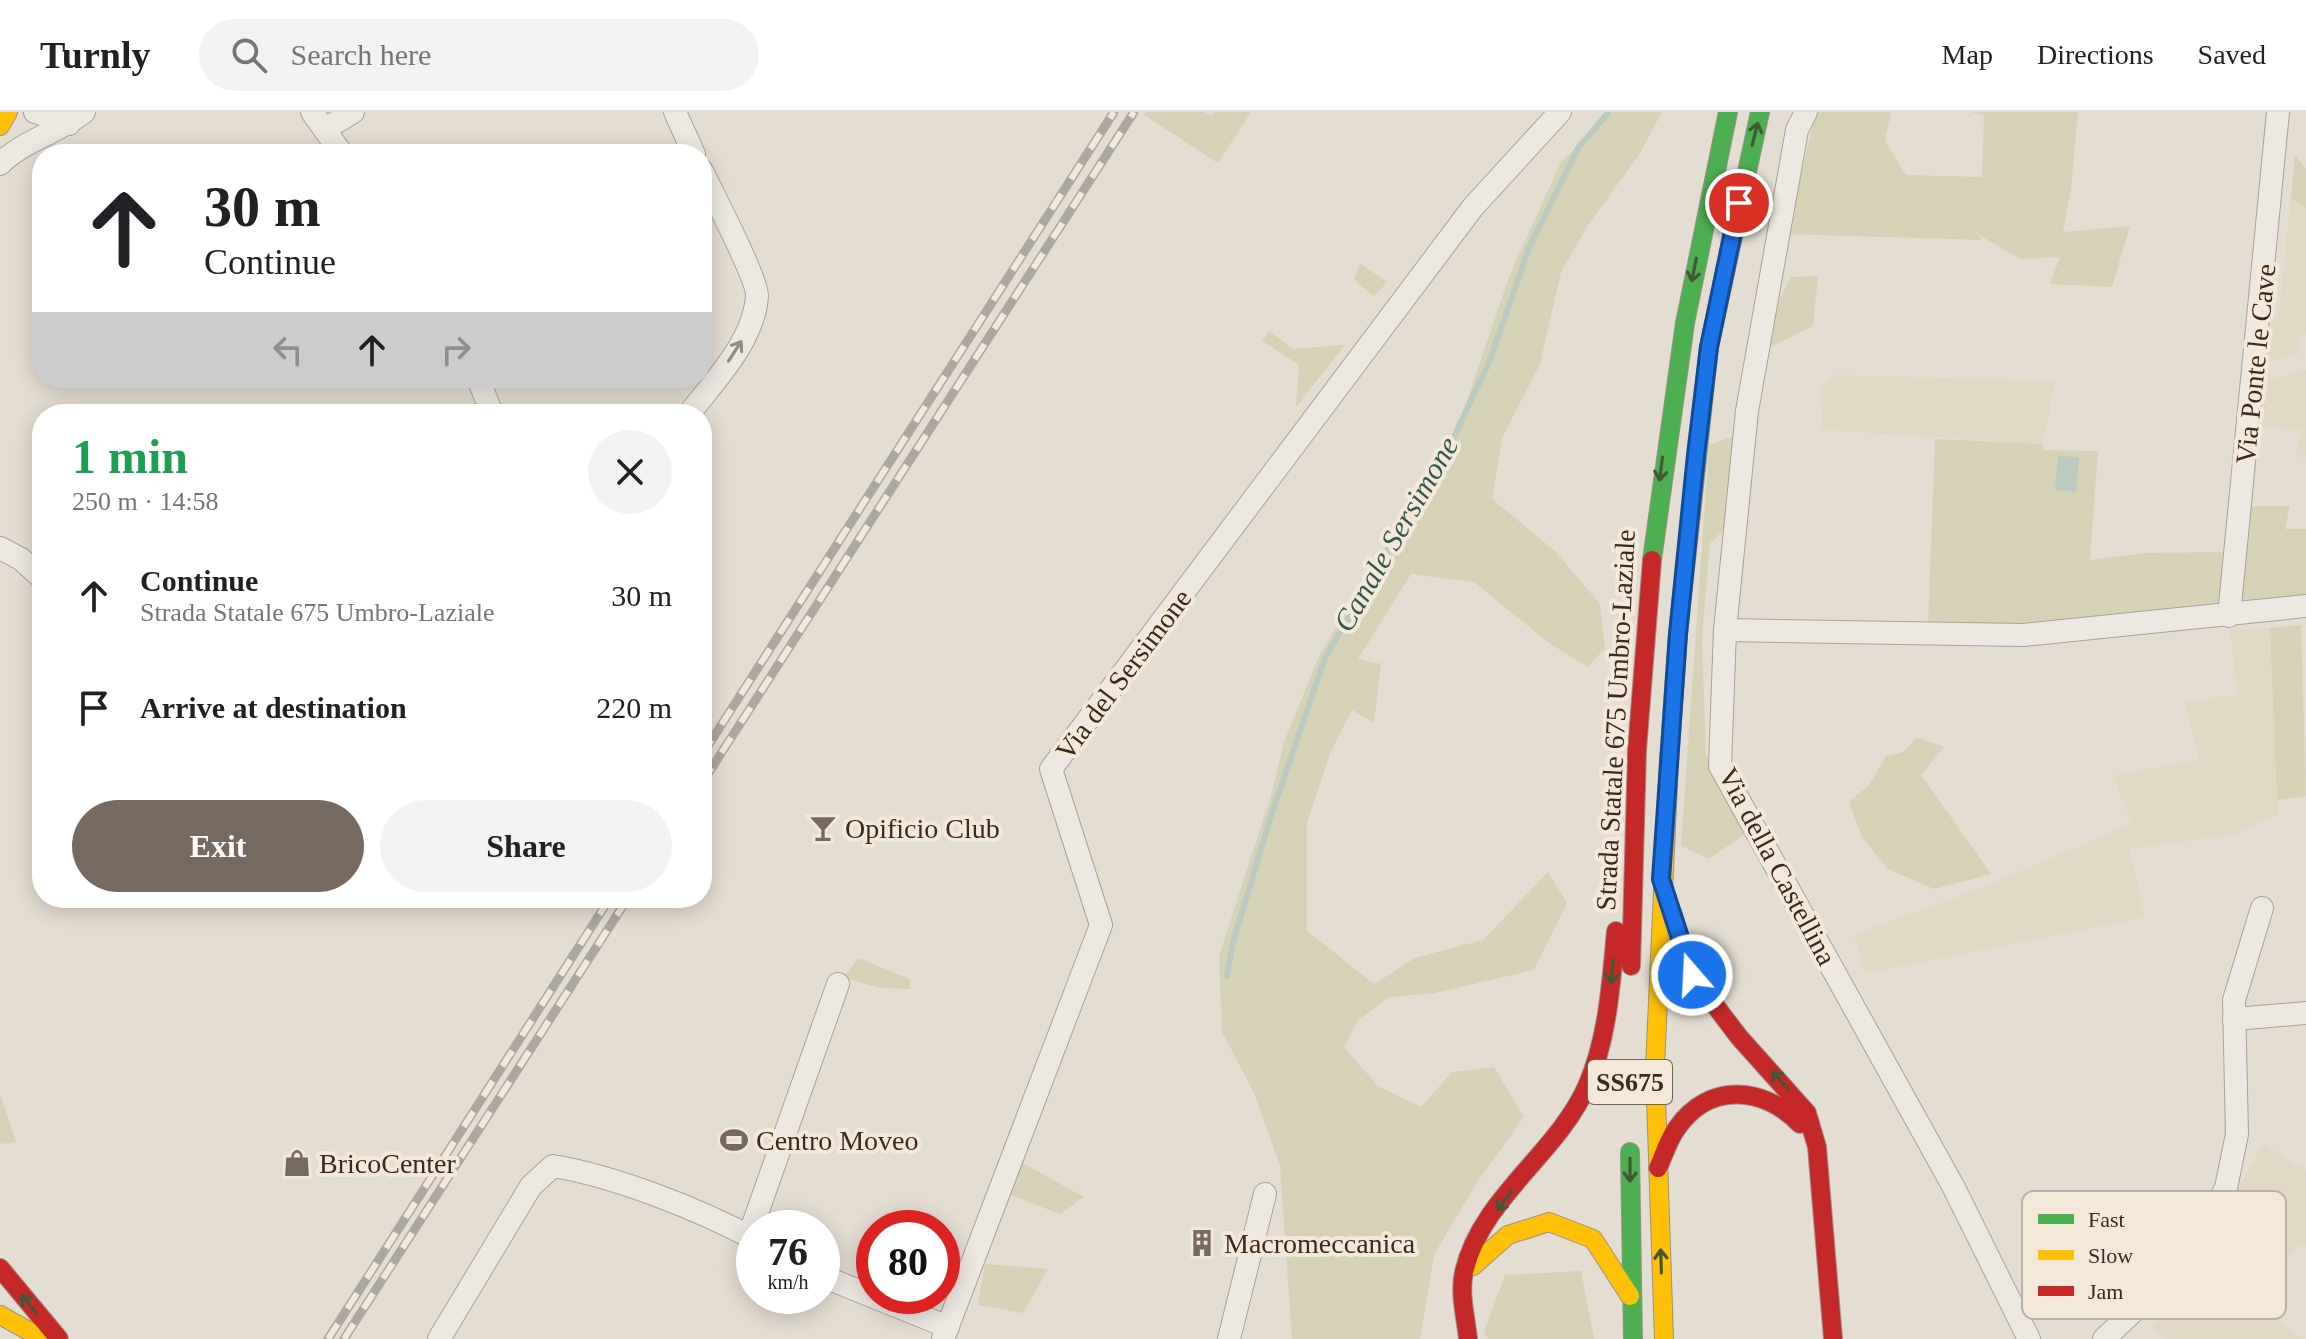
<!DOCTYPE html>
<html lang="en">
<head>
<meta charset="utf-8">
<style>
	body { margin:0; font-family:"Times New Roman",serif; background:#f2f2f2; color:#202124; height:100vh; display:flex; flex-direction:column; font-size:30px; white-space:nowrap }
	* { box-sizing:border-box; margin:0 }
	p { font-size:26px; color:#757577 }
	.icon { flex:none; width:44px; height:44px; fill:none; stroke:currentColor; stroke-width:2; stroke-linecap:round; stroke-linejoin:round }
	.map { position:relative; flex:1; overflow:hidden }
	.drawer { position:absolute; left:32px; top:292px; width:680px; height:504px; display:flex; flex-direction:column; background:#fff; border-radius:32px; box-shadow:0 4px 20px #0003 }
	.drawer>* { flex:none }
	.top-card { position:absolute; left:32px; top:32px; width:680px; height:244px; border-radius:32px; box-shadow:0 4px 20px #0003; background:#fff; color:#202124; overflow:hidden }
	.speed { position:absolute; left:736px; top:1098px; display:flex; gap:16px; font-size:40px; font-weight:700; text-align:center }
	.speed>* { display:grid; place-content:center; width:104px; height:104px; border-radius:50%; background:#fff; box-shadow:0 4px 20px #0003; line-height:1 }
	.speed small { font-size:20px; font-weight:400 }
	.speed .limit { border:12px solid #d22; background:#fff; color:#111 }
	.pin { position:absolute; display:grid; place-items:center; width:68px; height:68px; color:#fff; margin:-34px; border:4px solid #fff; border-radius:50%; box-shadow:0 2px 8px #0007 }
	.me { position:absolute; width:88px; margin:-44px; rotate:341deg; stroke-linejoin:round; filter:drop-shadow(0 0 6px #0008) }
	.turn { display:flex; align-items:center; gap:28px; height:168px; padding:0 40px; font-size:36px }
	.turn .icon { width:104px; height:104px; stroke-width:2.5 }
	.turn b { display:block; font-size:56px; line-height:68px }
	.lanes { display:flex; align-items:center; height:76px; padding:0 40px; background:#0003; justify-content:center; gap:40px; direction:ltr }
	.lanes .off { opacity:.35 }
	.round { display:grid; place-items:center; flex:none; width:84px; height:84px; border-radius:42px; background:#f2f2f2 }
	.summary { display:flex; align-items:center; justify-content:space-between; height:136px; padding:0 40px }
	h1 { font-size:48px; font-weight:600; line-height:60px; color:#1e9e55 }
	.primary-button { display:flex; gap:16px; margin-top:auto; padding:16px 40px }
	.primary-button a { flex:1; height:92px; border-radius:48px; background:#756960; color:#fff; font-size:32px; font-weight:600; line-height:92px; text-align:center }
	.primary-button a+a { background:#f2f2f2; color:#202124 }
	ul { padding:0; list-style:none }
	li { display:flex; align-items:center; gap:24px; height:112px; padding:0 40px }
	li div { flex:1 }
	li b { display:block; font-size:30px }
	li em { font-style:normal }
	header { display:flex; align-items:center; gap:48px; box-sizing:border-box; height:112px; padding:0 40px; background:#fff; border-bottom:2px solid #e0e0e0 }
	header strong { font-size:38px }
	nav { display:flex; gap:44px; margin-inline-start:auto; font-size:28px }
	.search { width:560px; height:72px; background:#f2f2f2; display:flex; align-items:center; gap:20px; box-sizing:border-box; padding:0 28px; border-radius:44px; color:#757577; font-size:30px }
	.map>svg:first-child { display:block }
</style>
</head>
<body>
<header>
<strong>Turnly</strong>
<div class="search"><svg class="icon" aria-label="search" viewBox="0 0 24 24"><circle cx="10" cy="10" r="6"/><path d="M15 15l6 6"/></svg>Search here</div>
<nav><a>Map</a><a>Directions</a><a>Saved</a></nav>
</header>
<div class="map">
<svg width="2306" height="1227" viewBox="0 0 2306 1227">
	<rect width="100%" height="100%" fill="#e4ddd2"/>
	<g fill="#e2d9c4">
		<path d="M2291,86l15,10v125l-9,7 4,7 -2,7 -32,8 5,-42 6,-1z"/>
		<path d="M2306,258v87h-12l9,-27 -47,-4 9,-45z"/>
		<path d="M1836,263l219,6 -12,63 -220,-14 -4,-43z"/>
		<path d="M2270,516l8,186 -45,21 -104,14 16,68 -279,56 -12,-38 125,-46 153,-65 -19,-48 86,-17 -14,-56 52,-9 -7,-65z"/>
		<path d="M2264,1032l42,27v76l-7,-4 -43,62 48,34h-138l-14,-10z"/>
	</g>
	<g fill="#d6d2b6">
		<path d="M1145,0h59l7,4 3,-4h37l-33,51 -74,-48z"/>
		<path d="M1614,0h48l-23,43 -51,70 -27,47 -21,92 -38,74 -10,61 63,52 45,53 5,44 -17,19 -39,-24 -75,-61 -63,-8 -53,85 23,5 -7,59 -22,-13 -21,41 -24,72v108l67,53 41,-26 68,-18 65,-68 19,31 -33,67 -99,23 -45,4 -32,23 -14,27 34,39 43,21 31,-35 42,-5 30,50 -48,67 -42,71 -14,84h-128l-12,-173 -26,-73 -32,-61 -3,-76 54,-167 11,-47 36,-88 139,-230 51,-150 51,-112z"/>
		<path d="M1816,0h75l-6,29 21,34 76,2 2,-62 -13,-3h107l-7,77 -8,43 67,-6 -18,61 -62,-3 10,-27 -40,2 -44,-26 6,7 -196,-6z"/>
		<path d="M2295,43l11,14v39l-15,-10z"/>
		<path d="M1360,151l27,19 -13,15 -20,-18z"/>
		<path d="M1818,164l-5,50 -46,23 -1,-23 25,-49z"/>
		<path d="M1269,219l24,18 52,-4 -49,62 3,-42 -37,-24z"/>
		<path d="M1740,322l-9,89 -21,20 -8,96 4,116 46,74 -43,30 -28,-13 28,-401z"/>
		<path d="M1935,327l108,5v6l55,1 -8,109 56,-7 81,-1 -5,59 -195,15 -99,2z"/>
		<path d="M2251,394h39l-5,23h21v67l-64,6z"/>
		<path d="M2301,513l5,171 -29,4 -7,-172z"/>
		<path d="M1917,625l27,10 -23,28 70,99 -57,15 -46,-20 -26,-32 -13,-35 20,-17 17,-29 17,-4z"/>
		<path d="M858,846l52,21v10l-29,-1 -38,-10z"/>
		<path d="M0,981l16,49 -16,2z"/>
		<path d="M1021,1050l63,35 -24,17 -49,-19z"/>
		<path d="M985,1152l63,5 -25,44 -45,-8z"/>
		<path d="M1581,1159l13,68h-106l-4,-7 21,-57z"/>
	</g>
	<path fill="#bbc9bf" d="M2058,344l21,1 -3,35 -21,-2z"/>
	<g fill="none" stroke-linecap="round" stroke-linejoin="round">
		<path stroke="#bbc9bf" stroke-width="6" d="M1227,864l6,-34 38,-126 54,-158 127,-217 38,-81 39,-112 27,-55 22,-45 31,-36"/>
		<g stroke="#aaa29a" stroke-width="24">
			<g id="street">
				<path d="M35,0l34,12"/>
				<path d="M312,0l30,42"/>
				<path d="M675,0l19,42"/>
				<path d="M1806,0l-9,18 -50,281 -22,219 -5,136 233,420 76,153"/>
				<path d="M325,17l28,-17"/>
				<path d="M0,52c24,-24 58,-31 84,-52"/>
				<path d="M478,266l14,36"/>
				<path d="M689,302c26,-34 65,-73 68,-118 1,-16 -45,-104 -55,-125"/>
				<path d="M0,436l21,11 21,19"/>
				<path d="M2229,504l49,-504"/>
				<path d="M1725,518l298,5 283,-29"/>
				<path d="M2234,907l72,-6"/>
				<path d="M749,1124l89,-252"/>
				<path d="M822,1164l126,51"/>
				<path d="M439,1227l92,-153 22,-20c61,10 146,43 201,73"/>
				<path d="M943,1227l158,-414 -50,-156 422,-562 87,-95"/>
				<path d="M1229,1227l36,-145"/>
				<path d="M2104,1227l74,-70 48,-81 11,-54 -3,-134 28,-92"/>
			</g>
		</g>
		<g stroke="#9a928a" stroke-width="20">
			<g id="fast">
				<path d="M1652,448l33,-237 43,-211"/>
				<path d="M1669,649l9,-127 31,-287 51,-235"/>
				<path d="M1630,1040l3,187"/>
			</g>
		</g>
		<g stroke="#9a928a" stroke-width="20">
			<g id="slow">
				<path d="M0,14l8,-14"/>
				<path d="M1473,1154l35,-31 41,-13 44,17 37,57"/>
				<path d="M0,1203l43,24"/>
				<path d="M1664,1227l-9,-272 14,-306"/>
			</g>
		</g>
		<g stroke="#9a928a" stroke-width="20">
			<g id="jam">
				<path d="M1672,800l20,63 47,62 68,76 10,34 16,192"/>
				<path d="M1631,854l6,-216 15,-190"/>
				<path d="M1658,1056c6,-13 10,-28 19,-40 32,-46 87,-42 123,-4"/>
				<path d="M0,1156l59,71"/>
				<path d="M1468,1227c-2,-21 -9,-45 -4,-67 17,-74 93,-118 123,-186 21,-48 24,-103 29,-155"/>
			</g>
		</g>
		<use href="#street" stroke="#ede9e2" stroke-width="22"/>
		<use href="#fast" stroke="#4caf50" stroke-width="18"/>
		<use href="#slow" stroke="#ffc107" stroke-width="18"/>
		<use href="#jam" stroke="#c62828" stroke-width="18"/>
		<g stroke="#ada7a2" stroke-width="9">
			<g id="rail">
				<path d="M702,643l412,-643"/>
				<path d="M702,671l432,-671"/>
				<path d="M328,1227l282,-441"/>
				<path d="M344,1227l284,-441"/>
			</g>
		</g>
		<use href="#rail" stroke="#f4e9d9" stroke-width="6" stroke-dasharray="18" stroke-linecap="butt"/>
	</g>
	<defs><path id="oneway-shaft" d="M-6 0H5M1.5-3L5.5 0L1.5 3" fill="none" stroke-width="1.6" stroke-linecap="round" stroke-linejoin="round" transform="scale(2)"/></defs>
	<g stroke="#405932">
		<use href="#oneway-shaft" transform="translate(1755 22) rotate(-76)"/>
		<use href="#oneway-shaft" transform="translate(1694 158) rotate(101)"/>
		<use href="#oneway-shaft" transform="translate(1661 357) rotate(97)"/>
		<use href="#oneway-shaft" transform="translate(1612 860) rotate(95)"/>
		<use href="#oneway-shaft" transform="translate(1780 968) rotate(-131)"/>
		<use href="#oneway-shaft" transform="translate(1630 1058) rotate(90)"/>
		<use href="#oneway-shaft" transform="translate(1504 1089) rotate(126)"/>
		<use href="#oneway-shaft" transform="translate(1661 1149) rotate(-92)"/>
		<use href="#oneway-shaft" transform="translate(29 1192) rotate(-130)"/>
	</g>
	<use stroke="#938a82" href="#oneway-shaft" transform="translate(735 239) rotate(-57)"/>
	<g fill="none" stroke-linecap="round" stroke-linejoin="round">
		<g stroke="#114b97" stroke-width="20">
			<path id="route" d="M1692,863l-31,-96 17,-245 18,-179 13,-108 30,-144"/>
		</g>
		<use href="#route" stroke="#1a73e8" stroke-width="14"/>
	</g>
	<defs>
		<g id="bar-bare" transform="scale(2.16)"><path d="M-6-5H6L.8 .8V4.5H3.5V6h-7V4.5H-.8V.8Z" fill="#756960" stroke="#f4e9d9" stroke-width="2.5" paint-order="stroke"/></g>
		<g id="stadium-bare" transform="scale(2.16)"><path d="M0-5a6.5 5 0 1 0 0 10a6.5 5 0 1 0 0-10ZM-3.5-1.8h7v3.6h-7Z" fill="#756960" stroke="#f4e9d9" stroke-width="2.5" paint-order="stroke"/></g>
		<g id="shop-bare" transform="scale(2.16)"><path d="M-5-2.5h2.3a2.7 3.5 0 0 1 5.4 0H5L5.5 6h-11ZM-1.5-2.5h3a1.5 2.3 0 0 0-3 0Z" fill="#756960" stroke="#f4e9d9" stroke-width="2.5" paint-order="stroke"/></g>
		<g id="building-bare" transform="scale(2.16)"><path d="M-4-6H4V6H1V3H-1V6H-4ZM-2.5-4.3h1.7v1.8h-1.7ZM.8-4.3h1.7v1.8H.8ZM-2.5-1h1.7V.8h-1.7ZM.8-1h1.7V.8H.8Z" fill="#756960" stroke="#f4e9d9" stroke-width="2.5" paint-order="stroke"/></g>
	</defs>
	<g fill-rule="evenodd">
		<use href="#bar-bare" x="823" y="716"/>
		<use href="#stadium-bare" x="734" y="1028"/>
		<use href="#shop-bare" x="297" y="1051"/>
		<use href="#building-bare" x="1202" y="1131"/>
	</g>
	<g text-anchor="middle" stroke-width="8" stroke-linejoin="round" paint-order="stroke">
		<rect fill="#f4e9d9" stroke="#716359" stroke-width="2" x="1588" y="948" width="84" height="44" rx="6"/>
		<g font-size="26" font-weight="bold" fill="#392a22">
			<text x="1630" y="979">SS675</text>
		</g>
		<g font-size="28" fill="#392a22" stroke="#f4e9d9">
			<text transform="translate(2255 252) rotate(-84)" y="10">Via Ponte le Cave</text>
			<text transform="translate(1123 562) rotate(-53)" y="10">Via del Sersimone</text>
			<text transform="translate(1615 608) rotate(-87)" y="10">Strada Statale 675 Umbro-Laziale</text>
			<text transform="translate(1778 754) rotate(62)" y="10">Via della Castellina</text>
		</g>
		<g font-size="28" fill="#392a22" stroke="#f4e9d9" text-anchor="start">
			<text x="845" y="726">Opificio Club</text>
			<text x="756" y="1038">Centro Moveo</text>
			<text x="319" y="1061">BricoCenter</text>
			<text x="1224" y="1141">Macromeccanica</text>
		</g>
		<g font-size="30" font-style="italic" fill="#325851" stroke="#f4e9d9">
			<text transform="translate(1396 422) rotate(-60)" y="10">Canale Sersimone</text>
		</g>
	</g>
	<rect x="2022" y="1079" width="264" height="128" rx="12" fill="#f4e9d9" stroke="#bcb0a2" stroke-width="2"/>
	<rect x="2038" y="1102" width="36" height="10" fill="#4caf50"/>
	<rect x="2038" y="1138" width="36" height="10" fill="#ffc107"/>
	<rect x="2038" y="1174" width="36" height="10" fill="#c62828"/>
	<g font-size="22" fill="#392a22">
		<text x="2088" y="1115">Fast</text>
		<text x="2088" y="1151">Slow</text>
		<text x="2088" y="1187">Jam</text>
	</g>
</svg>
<div class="speed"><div>76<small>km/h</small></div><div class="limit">80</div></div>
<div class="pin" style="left:1739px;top:91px;background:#d93025"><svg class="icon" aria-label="arrive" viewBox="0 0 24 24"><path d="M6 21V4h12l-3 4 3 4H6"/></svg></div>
<svg class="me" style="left:1692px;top:863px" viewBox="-20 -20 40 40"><circle r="17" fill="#1a73e8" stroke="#fff" stroke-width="3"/><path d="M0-11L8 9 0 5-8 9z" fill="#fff"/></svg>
<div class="top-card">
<div class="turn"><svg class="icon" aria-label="ahead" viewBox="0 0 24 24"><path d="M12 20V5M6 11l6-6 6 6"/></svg><div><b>30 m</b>Continue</div></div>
<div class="lanes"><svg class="icon off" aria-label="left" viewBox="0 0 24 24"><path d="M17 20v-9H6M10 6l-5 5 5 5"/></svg><svg class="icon" aria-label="ahead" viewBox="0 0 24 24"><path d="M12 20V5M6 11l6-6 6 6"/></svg><svg class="icon off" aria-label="right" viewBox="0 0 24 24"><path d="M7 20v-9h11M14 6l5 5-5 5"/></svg></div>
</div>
<section class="drawer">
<div class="summary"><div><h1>1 min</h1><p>250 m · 14:58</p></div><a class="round"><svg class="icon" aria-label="close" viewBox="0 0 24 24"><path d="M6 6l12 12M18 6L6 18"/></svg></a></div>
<ul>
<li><svg class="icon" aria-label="ahead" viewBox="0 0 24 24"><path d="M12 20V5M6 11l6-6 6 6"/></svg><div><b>Continue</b><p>Strada Statale 675 Umbro-Laziale</p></div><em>30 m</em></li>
<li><svg class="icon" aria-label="arrive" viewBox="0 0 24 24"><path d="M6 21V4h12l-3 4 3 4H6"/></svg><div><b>Arrive at destination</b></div><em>220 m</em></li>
</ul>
<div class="primary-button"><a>Exit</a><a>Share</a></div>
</section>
</div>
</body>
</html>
